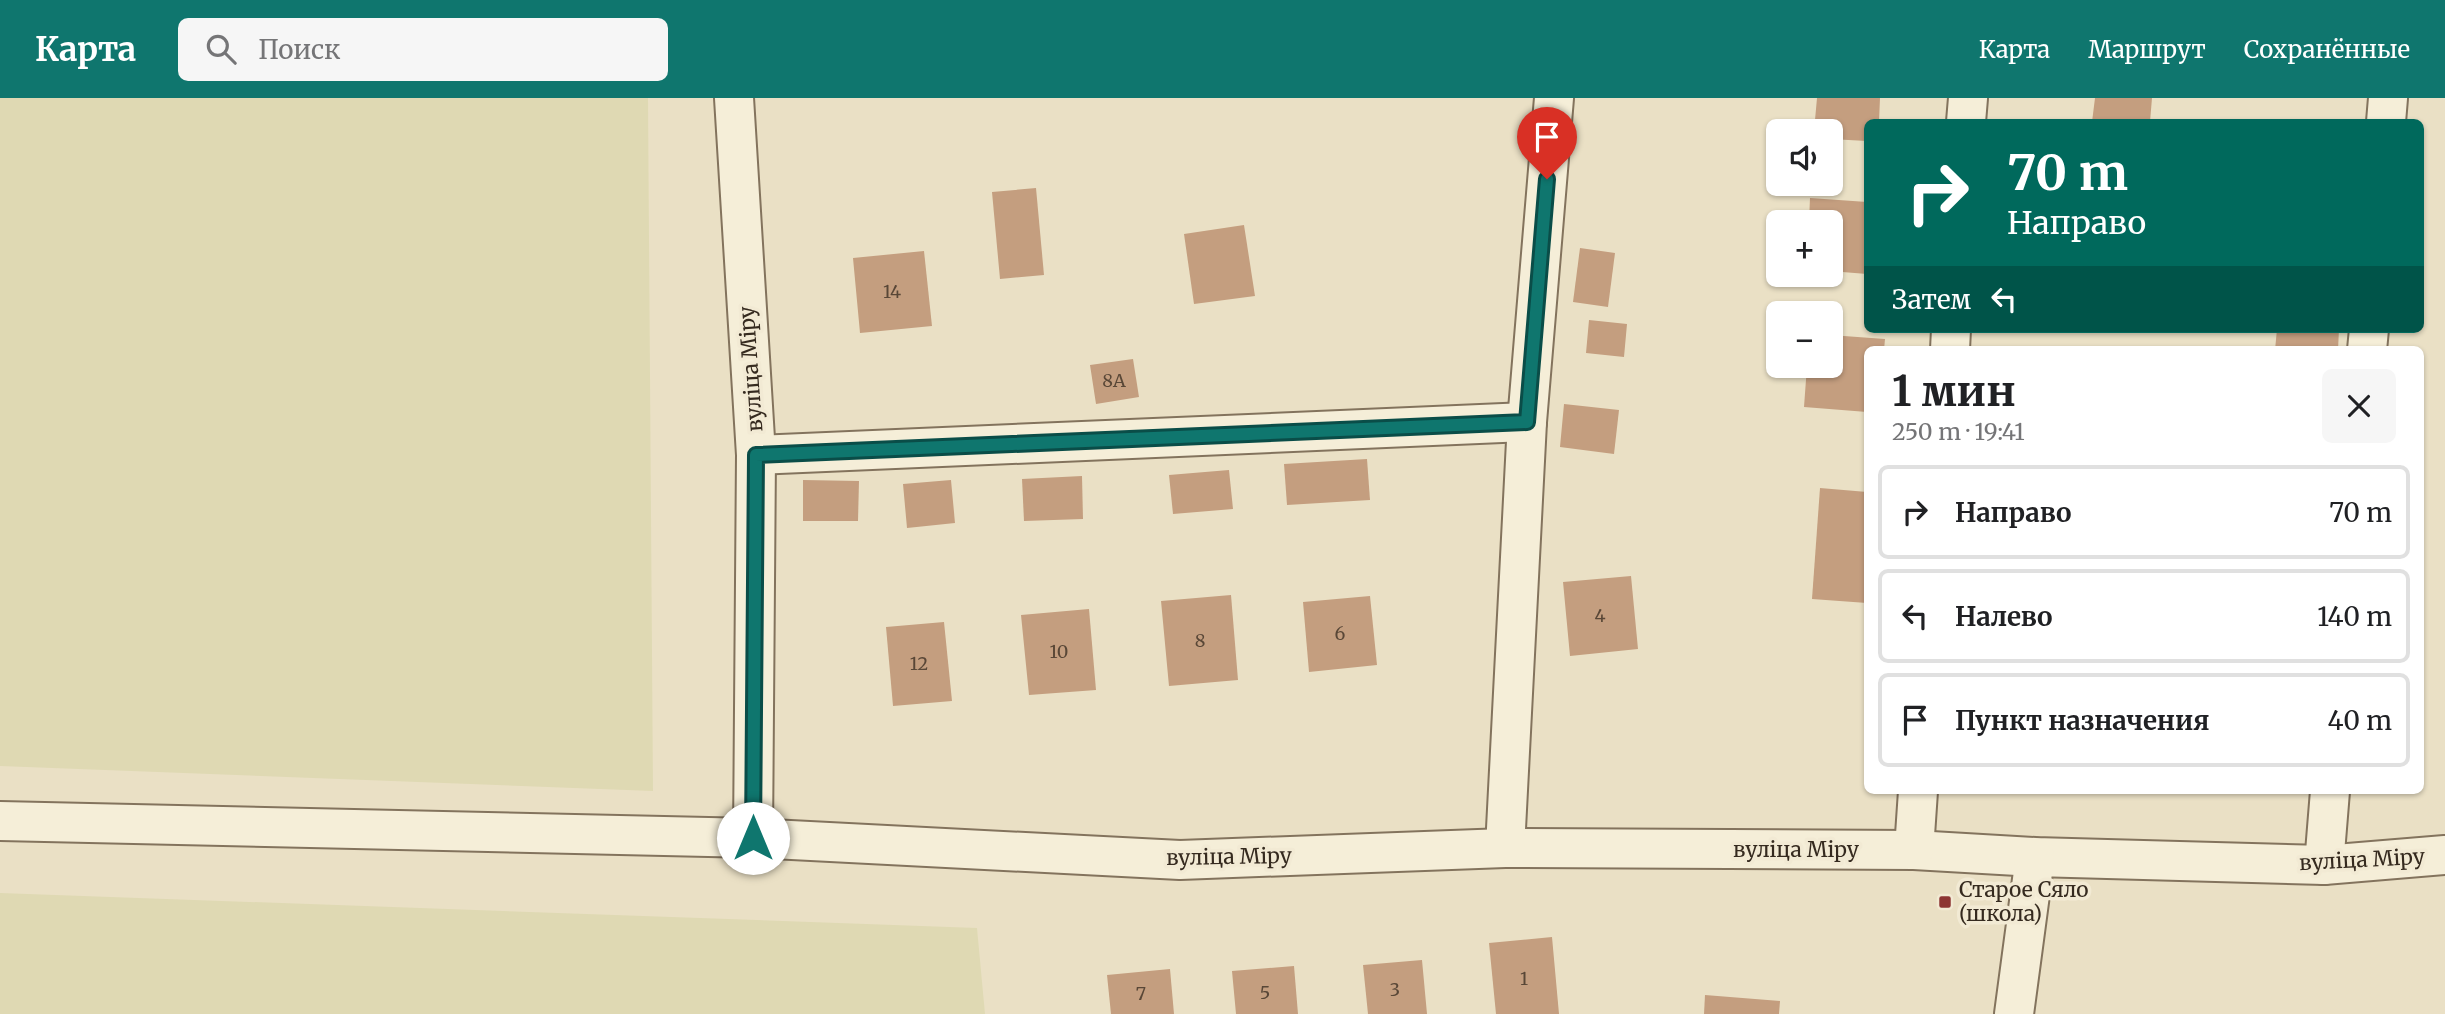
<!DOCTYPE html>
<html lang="ru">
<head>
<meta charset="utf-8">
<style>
	body { margin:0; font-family:Merriweather,serif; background:#f6f6f6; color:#202124; height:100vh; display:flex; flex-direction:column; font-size:26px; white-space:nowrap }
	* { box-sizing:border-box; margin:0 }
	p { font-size:23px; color:#757577 }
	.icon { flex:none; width:38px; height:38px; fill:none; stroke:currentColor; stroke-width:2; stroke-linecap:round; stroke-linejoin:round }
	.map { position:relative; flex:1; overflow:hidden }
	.panel { position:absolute; left:1864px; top:248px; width:560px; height:448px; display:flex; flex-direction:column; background:#fff; border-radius:10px; box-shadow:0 2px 5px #0004 }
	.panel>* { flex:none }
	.banner { position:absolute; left:1864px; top:21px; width:560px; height:214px; border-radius:10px; box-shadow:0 2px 5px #0004; background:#00695c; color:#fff; overflow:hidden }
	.buttons { position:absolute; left:1766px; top:21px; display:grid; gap:14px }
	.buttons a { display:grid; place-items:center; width:77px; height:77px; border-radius:10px; background:#fff; box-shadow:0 2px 5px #0004; font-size:35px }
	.pin { position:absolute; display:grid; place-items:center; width:60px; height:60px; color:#fff; margin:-72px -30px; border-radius:50% 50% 50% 0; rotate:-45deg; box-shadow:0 0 7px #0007 }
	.pin .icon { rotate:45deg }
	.me { position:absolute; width:77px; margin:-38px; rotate:0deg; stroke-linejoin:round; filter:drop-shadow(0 0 5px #0008) }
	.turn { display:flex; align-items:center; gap:24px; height:147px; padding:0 28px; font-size:32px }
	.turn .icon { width:91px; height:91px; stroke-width:2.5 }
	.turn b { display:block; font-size:49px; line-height:60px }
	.then { display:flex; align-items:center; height:66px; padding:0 28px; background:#0003; gap:14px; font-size:26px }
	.round { display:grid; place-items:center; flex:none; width:74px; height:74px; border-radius:10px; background:#f6f6f6 }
	.summary { display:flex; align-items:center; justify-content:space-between; height:119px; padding:0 28px }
	h1 { font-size:42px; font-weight:700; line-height:52px }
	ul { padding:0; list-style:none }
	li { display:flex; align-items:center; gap:21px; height:94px; margin:0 14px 10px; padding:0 14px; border:4px solid #e0e0e0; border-radius:10px }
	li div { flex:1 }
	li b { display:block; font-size:26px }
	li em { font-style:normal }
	header { display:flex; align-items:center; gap:42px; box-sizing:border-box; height:98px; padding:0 35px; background:#0f766e; color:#fff }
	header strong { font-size:33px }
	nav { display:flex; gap:38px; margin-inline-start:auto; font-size:24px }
	.search { width:490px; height:63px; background:#f6f6f6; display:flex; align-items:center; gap:18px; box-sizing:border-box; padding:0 24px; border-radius:10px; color:#757577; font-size:26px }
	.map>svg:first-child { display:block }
</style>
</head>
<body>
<header>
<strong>Карта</strong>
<div class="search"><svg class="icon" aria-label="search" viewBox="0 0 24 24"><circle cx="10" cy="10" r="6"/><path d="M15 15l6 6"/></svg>Поиск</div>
<nav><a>Карта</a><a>Маршрут</a><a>Сохранённые</a></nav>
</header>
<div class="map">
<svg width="2445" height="916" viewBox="0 0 2445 916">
	<rect width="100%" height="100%" fill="#eae0c5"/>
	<g fill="#dfd9b3">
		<path d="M0,0h648l5,693 -653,-25z"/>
		<path d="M0,795l977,35 8,86h-985z"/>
	</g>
	<g fill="#c49e7f">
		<path d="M1817,0h63l-1,24h-12v19l-37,-2v-8h-16z"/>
		<path d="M2095,0h57l-2,24h-58z"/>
		<path d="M1036,90l8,87 -44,4 -8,-87z"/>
		<path d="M1810,100l57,4v72l-37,-3v-49h-21z"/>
		<path d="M1244,127l11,71 -61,8 -10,-70z"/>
		<path d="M1580,150l35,5 -7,54 -35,-5z"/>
		<path d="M924,153l8,75 -72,7 -7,-75z"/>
		<path d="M1589,222l38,4 -3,33 -38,-4z"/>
		<path d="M2277,231h62l-1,21h-63z"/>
		<path d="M1830,237l55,4 -1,11h-17v62l-63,-5 3,-41h23z"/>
		<path d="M1133,261l6,38 -43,7 -6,-39z"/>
		<path d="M1564,306l55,6 -5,44 -54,-7z"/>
		<path d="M1367,361l3,41 -83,5 -3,-41z"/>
		<path d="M1229,372l4,39 -60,5 -4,-39z"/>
		<path d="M1082,378l1,43 -59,2 -2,-42z"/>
		<path d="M803,382l56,1 -1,40h-55z"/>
		<path d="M951,382l4,43 -48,5 -4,-44z"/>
		<path d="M1820,390l47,4v111l-55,-4z"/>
		<path d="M1631,478l7,73 -68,7 -7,-74z"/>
		<path d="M1231,497l7,85 -69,6 -8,-85z"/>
		<path d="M1370,498l7,69 -68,7 -6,-70z"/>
		<path d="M1089,511l7,81 -67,5 -8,-80z"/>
		<path d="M944,524l8,79 -59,5 -7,-79z"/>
		<path d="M1552,839l7,77h-63l-7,-71z"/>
		<path d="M1422,862l5,54h-59l-5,-49z"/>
		<path d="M1294,868l4,48h-62l-4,-43z"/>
		<path d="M1170,871l4,45h-63l-4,-39z"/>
		<path d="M1705,897l75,6 -1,13h-75z"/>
	</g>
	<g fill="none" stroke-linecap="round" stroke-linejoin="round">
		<g stroke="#83735d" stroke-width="42">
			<g id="minor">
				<path d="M734,0l22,357 -3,383"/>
				<path d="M1966,24l2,-24"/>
				<path d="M2386,24l2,-24"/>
				<path d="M1950,252l1,-21"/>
				<path d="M2367,252l2,-21"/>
				<path d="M756,357l771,-33"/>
				<path d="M0,723l753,17 427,22 325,-12 409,2 121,7 289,8 121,-10"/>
				<path d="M1505,750l22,-426 27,-324"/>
				<path d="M1914,752l4,-59"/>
				<path d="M2324,767l6,-74"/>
				<path d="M2014,916l21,-157"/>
			</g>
		</g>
		<use href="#minor" stroke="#f5eed8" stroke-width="38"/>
	</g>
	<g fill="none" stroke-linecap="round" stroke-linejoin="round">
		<g stroke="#0a4d48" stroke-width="18">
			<path id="route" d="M753,740l3,-383 771,-33 20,-243"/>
		</g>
		<use href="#route" stroke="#0f766e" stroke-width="12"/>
	</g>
	<rect fill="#8d3533" stroke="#f2ead4" stroke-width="2.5" x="1938" y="797" width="14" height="14" rx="3.5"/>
	<g text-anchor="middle" stroke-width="7" stroke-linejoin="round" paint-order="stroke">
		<g font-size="18" fill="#594737">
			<text x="892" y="200">14</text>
			<text x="1114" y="289">8А</text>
			<text x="1600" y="524">4</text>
			<text x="1340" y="542">6</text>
			<text x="1200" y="549">8</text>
			<text x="1059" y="560">10</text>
			<text x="919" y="572">12</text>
			<text x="1524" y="887">1</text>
			<text x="1395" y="898">3</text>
			<text x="1265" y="901">5</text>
			<text x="1141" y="902">7</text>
		</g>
		<g font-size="21" fill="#352a1f" stroke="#f2ead4">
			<text transform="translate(751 271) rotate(-94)" y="7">вуліца Міру</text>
			<text x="1796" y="759">вуліца Міру</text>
			<text transform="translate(1229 759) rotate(-1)" y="7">вуліца Міру</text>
			<text transform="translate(2362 762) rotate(-3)" y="7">вуліца Міру</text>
		</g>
		<g font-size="21" fill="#352a1f" stroke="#f2ead4" text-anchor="start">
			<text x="1959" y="799">Старое Сяло<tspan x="1959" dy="24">(школа)</tspan></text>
		</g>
	</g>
</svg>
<div class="buttons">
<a><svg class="icon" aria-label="sound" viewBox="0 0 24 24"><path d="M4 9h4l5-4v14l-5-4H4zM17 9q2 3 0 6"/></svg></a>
<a>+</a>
<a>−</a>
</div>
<div class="pin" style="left:1547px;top:81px;background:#d93025"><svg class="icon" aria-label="arrive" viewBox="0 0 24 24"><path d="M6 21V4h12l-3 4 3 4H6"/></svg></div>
<svg class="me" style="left:753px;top:740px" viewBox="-20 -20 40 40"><circle r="19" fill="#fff"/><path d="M0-13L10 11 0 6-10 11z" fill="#0f766e"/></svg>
<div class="banner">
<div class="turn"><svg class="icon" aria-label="right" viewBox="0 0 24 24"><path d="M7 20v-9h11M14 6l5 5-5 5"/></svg><div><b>70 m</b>Направо</div></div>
<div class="then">Затем<svg class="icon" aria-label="left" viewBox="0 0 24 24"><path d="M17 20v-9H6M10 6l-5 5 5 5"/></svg></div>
</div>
<section class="panel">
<div class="summary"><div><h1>1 мин</h1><p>250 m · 19:41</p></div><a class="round"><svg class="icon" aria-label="close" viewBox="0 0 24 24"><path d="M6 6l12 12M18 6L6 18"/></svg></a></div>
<ul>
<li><svg class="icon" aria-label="right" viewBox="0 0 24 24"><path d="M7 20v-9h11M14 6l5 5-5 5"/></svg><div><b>Направо</b></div><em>70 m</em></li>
<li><svg class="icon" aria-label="left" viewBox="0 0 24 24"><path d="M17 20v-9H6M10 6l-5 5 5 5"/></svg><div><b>Налево</b></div><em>140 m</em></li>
<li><svg class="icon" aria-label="arrive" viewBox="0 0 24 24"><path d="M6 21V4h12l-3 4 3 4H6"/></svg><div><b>Пункт назначения</b></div><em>40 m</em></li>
</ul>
</section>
</div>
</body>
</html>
